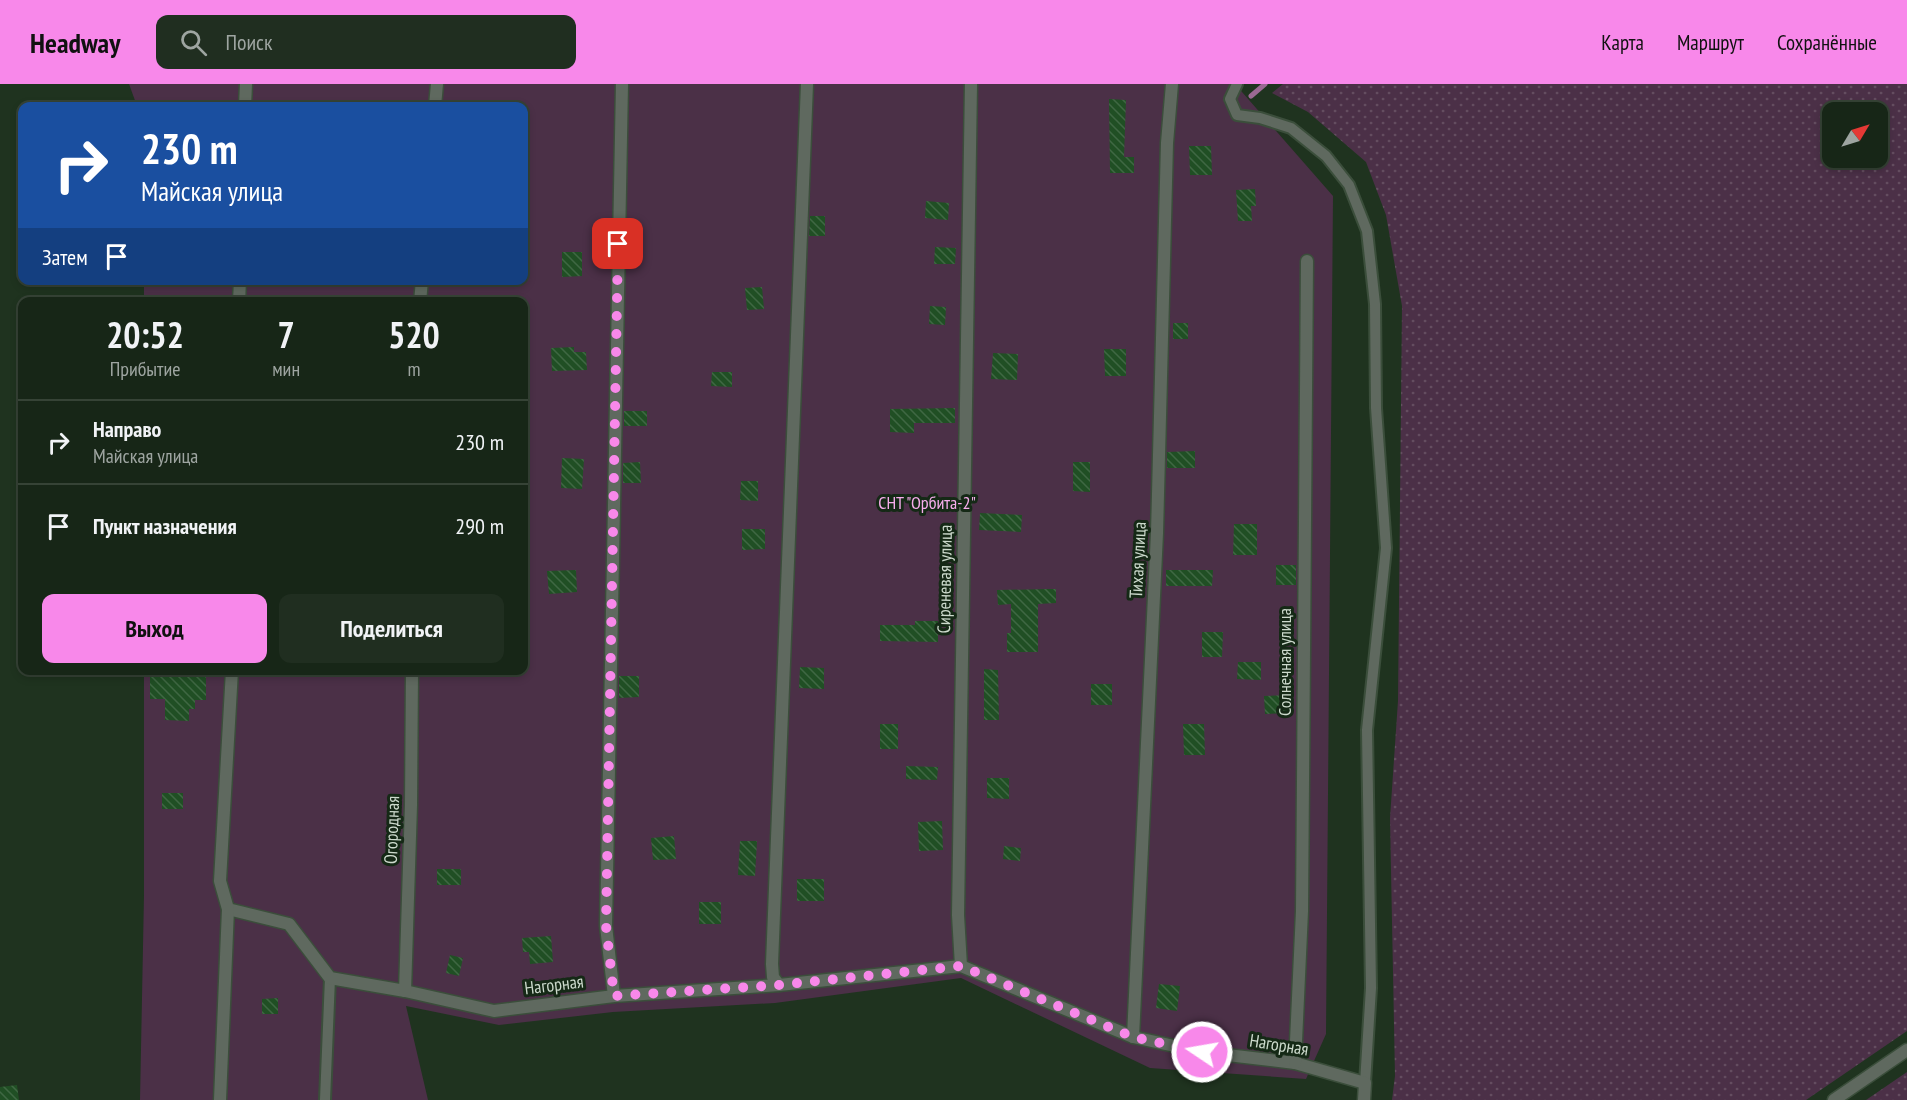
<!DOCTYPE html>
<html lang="ru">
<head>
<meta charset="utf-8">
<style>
	body { margin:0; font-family:"PT Sans Narrow",sans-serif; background:#202e20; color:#f1f3f6; height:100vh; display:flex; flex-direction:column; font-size:22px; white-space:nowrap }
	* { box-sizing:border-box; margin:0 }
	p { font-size:20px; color:#9ea5a1 }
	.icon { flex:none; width:33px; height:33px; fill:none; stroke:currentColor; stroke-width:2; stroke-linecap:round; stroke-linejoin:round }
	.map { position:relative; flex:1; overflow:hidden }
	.panel { position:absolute; left:18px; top:213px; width:510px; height:378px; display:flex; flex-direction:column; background:#172617; border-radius:12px; box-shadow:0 3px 9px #0003,0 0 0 2px #364336 }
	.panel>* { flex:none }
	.banner { position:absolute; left:18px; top:18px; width:510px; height:183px; border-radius:12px; box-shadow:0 3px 9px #0003,0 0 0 2px #364336; background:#1a4fa0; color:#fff; overflow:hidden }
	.needle { width:39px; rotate:52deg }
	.fabs { position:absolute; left:1822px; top:18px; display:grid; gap:12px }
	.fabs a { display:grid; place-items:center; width:66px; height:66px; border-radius:12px; background:#172617; box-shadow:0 3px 9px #0003,0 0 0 2px #364336; font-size:30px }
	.pin { position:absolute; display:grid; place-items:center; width:51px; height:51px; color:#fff; margin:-26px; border-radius:12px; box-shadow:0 3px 9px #0006 }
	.me { position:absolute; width:66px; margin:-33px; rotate:282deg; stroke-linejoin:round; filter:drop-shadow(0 0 4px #0008) }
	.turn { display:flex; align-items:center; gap:21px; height:126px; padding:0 24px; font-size:27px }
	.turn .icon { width:78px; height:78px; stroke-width:2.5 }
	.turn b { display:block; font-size:42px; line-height:51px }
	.then { display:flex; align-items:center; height:57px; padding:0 24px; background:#0003; gap:12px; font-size:22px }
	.eta { display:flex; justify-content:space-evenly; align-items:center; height:102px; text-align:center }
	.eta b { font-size:36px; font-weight:700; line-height:42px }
	.action { display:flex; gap:12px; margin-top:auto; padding:12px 24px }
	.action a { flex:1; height:69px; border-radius:12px; background:#f888ea; color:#111; font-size:24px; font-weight:700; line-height:69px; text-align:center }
	.action a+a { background:#202e20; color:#f1f3f6 }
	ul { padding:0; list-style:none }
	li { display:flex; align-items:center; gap:18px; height:84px; padding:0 24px; border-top:2px solid #364336 }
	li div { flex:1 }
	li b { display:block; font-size:22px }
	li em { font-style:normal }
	header { display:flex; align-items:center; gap:36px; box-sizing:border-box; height:84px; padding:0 30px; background:#f888ea; color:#111 }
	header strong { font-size:28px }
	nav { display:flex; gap:33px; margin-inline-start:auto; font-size:21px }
	.search { width:420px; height:54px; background:#202e20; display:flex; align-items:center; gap:15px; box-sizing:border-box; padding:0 21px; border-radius:12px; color:#9ea5a1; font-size:22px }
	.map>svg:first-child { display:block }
</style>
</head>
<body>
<header>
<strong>Headway</strong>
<div class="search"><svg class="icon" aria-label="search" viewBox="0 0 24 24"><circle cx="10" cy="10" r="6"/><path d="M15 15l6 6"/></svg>Поиск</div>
<nav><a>Карта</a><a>Маршрут</a><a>Сохранённые</a></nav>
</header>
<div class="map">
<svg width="1907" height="1016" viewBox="0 0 1907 1016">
	<defs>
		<pattern id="grass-dots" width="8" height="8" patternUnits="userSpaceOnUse" patternTransform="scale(1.5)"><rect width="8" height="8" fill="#4b3047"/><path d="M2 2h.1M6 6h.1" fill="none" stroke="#644d60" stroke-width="1.8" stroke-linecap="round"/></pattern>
		<pattern id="building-back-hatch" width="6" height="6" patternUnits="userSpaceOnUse" patternTransform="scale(1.5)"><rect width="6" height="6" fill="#204f24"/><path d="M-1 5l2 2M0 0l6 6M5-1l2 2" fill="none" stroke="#3f6843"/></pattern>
	</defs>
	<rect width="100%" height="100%" fill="#1f331f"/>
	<g fill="url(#grass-dots)" fill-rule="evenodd">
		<path d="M1283,0h624v947l-101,69h-414l3,-24 -5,-258 8,-117 4,-395 -16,-91 -20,-53 -58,-50 -36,-19zM1833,28h45v46h-45z"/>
		<path d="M1907,988v28h-41z"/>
	</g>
	<path fill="#4b3047" d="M129,0h1106l98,112 -7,838 -20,45 -156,-11 -189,-90 -186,25 -162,9 -114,13 -93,-19 22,94h-288l4,-205v-224l380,-1v-368l-380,-1v-20l380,-1v-174h-387z"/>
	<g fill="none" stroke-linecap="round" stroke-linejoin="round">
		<path stroke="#9b6993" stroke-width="5" d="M1251,12l14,-12"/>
	</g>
	<g fill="url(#building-back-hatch)">
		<path d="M1109,15l17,1 -2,57h10v16h-24z"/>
		<path d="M1189,62h22l1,29h-22z"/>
		<path d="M1255,105l1,17h-5l1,15h-14l-2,-31z"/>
		<path d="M926,117l23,2 -1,17 -23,-2z"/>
		<path d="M810,132h15v20h-16z"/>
		<path d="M935,163l21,1 -1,16h-21z"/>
		<path d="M562,168h20v24l-20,1z"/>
		<path d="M762,203l2,22 -17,1 -2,-22z"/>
		<path d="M930,222l16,1 -1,18 -16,-1z"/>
		<rect x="1173" y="239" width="15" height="16"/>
		<path d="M574,263v5h12l1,18 -35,1 -1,-23z"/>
		<path d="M1104,265h22v27h-21z"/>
		<path d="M993,269l25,1 -1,26 -26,-1z"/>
		<path d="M712,288h20v15l-21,-1z"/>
		<path d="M955,324v15h-41v10l-24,-1v-23z"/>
		<rect x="624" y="327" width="23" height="15"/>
		<path d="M1195,367v17h-28v-16z"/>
		<path d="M562,374l22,1 -2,30 -21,-1z"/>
		<path d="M640,378l1,21h-18v-20z"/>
		<path d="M1073,378h17v30l-17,-1z"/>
		<path d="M741,397h17v20l-18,-1z"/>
		<path d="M980,429l42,2 -1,17 -42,-2z"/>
		<path d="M1234,440h23v31h-24z"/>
		<path d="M742,445h23v20l-23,1z"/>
		<rect x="1276" y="481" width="20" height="20"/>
		<path d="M576,486l1,22 -28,2 -2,-23z"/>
		<path d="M1166,486h47l-1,16h-46z"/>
		<path d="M1048,505h8v14l-18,1v48h-31v-19h4v-29l-13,1 -1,-15z"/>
		<path d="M915,537h23v21l-58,-1v-16h35z"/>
		<path d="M1202,548h21l-1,25h-20z"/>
		<path d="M1238,578h23v18l-24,-1z"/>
		<path d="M800,583l24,1v21l-25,-1z"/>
		<path d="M984,585l14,1 1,50h-15z"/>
		<path d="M150,589l56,1v26h-11v9h-6v12l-24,-1v-21h-15z"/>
		<path d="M619,592h20v21l-20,1z"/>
		<rect x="1091" y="600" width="21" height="21"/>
		<path d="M1288,611l1,18 -24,1 -1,-18z"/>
		<rect x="880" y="640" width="18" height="25"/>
		<path d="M1183,640h21l1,31h-21z"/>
		<path d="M906,682l32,1 -1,13 -31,-1z"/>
		<path d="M987,694h22v21l-22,-1z"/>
		<rect x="162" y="709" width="21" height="16"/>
		<path d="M942,737l1,29 -24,1 -1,-29z"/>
		<path d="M674,752l2,23 -23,1 -2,-22z"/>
		<path d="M740,757h17l-2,35 -17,-1z"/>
		<path d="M1004,762l17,2 -1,13 -17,-2z"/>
		<rect x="437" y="785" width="24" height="16"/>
		<rect x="797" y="795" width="27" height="22"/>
		<rect x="699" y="818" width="22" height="22"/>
		<path d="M551,852l2,26 -23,2 -1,-12h-6l-1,-14z"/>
		<path d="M450,871l13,3 -4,18 -13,-3z"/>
		<path d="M1159,900l21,2 -3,25 -21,-3z"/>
		<path d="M278,914v16h-16v-15z"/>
		<path d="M17,1001l2,15h-19v-13z"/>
	</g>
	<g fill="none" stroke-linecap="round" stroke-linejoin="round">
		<g stroke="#3b4e3b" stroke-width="14">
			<g id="service">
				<path d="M1237,0l-7,15 7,16 23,3 31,10 35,28 23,29 18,46 8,73 1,104 10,140 -19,182 4,258 -6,95"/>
				<path d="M325,1016l5,-122"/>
			</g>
		</g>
		<g stroke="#3b4e3b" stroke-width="15">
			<g id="minor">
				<path d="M245,22l1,-22"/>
				<path d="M435,22l2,-22"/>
				<path d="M239,218l1,-22"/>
				<path d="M420,218l2,-22"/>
				<path d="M228,825l61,15 41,54 75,13 89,20 120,-15 165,-11 182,-19 172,71 69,15 93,11 70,20 -1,17"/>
				<path d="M961,882l-3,-51 13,-831"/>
				<path d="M779,901l-6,-8 -1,-13 35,-880"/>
				<path d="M405,907l6,-186 1,-135"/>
				<path d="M614,912l-8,-70 16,-842"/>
				<path d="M1133,953l24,-504 10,-390 5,-59"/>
				<path d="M1295,979l7,-152 5,-650"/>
				<path d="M220,1016l8,-191 -8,-28 12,-211"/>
				<path d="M1834,1016l73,-50"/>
			</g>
		</g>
		<use href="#service" stroke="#5f695f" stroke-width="10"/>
		<use href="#minor" stroke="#5f695f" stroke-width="12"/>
	</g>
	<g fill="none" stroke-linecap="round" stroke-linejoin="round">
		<path stroke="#f888ea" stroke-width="10" stroke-dasharray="0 18" d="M618,160l-12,682 8,70 165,-11 182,-19 172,71 69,15"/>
	</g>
	<g text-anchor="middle" stroke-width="6" stroke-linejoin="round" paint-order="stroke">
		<g font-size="18" fill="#f7adec" stroke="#152916">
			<text x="927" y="425">СНТ "Орбита-2"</text>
		</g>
		<g font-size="18" fill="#cddacd" stroke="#152916">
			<text transform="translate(1138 476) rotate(-87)" y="6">Тихая улица</text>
			<text transform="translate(945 495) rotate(-89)" y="6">Сиреневая улица</text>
			<text transform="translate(1285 578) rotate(-90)" y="6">Солнечная улица</text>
			<text transform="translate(392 746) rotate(-88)" y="6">Огородная</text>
			<text transform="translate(554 901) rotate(-7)" y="6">Нагорная</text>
			<text transform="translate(1279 961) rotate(9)" y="6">Нагорная</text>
		</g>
	</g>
</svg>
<div class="fabs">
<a><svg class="needle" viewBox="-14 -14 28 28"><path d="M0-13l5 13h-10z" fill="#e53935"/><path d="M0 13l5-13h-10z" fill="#9ea5a1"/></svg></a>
</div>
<div class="pin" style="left:618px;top:160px;background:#d93025"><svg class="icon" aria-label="arrive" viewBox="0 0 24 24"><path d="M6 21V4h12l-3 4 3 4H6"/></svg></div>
<svg class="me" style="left:1202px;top:968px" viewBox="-20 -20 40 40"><circle r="17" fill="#f888ea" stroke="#fff" stroke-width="3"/><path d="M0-11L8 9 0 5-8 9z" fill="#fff"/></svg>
<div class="banner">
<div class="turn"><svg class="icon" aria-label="right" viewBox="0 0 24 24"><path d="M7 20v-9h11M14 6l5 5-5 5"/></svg><div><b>230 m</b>Майская улица</div></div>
<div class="then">Затем<svg class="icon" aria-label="arrive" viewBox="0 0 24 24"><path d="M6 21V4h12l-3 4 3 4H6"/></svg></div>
</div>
<section class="panel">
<div class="eta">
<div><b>20:52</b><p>Прибытие</p></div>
<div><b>7</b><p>мин</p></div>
<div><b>520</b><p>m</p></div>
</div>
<ul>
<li><svg class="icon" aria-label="right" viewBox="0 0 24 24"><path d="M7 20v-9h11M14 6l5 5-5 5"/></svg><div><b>Направо</b><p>Майская улица</p></div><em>230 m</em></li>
<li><svg class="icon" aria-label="arrive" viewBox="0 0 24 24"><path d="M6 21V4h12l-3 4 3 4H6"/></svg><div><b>Пункт назначения</b></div><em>290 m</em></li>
</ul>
<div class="action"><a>Выход</a><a>Поделиться</a></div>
</section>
</div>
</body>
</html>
